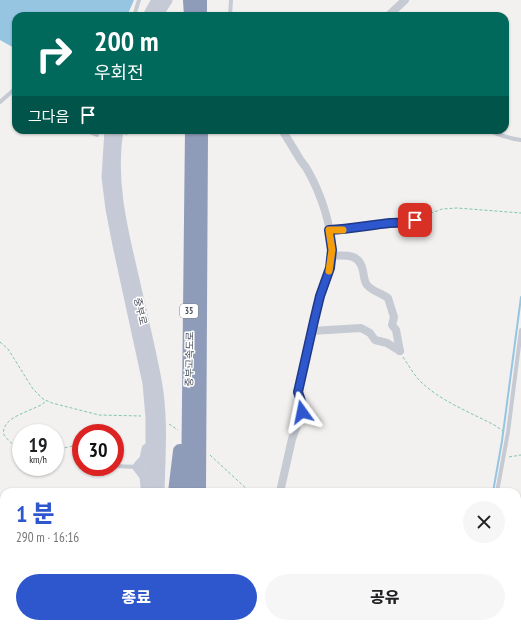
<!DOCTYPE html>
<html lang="ko">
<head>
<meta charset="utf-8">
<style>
	body { margin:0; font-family:"PT Sans Narrow","Noto Sans KR",sans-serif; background:#f6f6f6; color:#202124; height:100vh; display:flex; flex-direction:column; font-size:15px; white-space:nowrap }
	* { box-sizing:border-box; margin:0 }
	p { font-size:13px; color:#757577 }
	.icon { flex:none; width:22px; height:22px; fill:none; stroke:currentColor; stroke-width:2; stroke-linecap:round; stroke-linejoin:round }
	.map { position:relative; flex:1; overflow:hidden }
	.side { position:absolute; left:0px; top:488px; width:521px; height:140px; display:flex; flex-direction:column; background:#fff; border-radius:12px 12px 0 0; box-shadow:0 1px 3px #0004 }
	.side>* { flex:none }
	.top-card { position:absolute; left:12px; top:12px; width:497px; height:122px; border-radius:12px; box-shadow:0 1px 3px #0004; background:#00695c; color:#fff; overflow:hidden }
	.speed { position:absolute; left:12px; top:424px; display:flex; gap:8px; font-size:20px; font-weight:700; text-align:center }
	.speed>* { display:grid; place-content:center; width:52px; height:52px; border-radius:50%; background:#fff; box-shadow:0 1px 3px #0004; line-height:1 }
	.speed small { font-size:10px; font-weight:400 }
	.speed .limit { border:6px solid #d22; background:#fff; color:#111 }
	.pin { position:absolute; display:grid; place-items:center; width:34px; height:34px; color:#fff; margin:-17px; border-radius:8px; box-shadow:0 2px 6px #0006 }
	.me { position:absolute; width:44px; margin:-22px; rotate:348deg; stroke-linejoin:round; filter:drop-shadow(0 0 3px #0008) }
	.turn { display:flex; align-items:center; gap:14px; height:84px; padding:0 16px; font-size:18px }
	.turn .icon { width:52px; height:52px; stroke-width:2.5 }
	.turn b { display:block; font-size:28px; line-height:34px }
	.then { display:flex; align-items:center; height:38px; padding:0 16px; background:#0003; gap:8px; font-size:15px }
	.round { display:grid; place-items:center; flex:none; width:42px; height:42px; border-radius:21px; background:#f6f6f6 }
	.head { display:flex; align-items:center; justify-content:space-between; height:68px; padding:0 16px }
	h1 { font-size:24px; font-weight:800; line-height:30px; color:#2e57ce }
	.primary-button { display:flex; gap:8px; margin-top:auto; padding:8px 16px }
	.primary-button a { flex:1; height:46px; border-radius:24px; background:#2e57ce; color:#fff; font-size:16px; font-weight:800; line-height:46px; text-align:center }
	.primary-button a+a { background:#f6f6f6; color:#202124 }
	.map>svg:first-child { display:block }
</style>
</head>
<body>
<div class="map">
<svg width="521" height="628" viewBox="0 0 521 628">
	<rect width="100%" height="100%" fill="#f2f1f0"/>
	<path fill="#96c5e2" d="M0,0h134l-7,16h-111v33l-16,-9z"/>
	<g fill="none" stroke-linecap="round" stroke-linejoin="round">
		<path stroke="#96c5e2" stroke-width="2" d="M493,492l9,-51 19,-144"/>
		<g stroke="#80c5af" stroke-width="1" stroke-dasharray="3 2" stroke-linecap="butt">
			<path d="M421,217l21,-8 15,-1 64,5"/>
			<path d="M0,342l8,7 25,40 10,10 9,4 47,12 42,1"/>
			<path d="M403,357c6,9 11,18 18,25 21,20 51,31 75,44l7,5"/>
			<path d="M169,424l9,6"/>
			<path d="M21,448c-8,-2 -12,-7 -17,-13 -4,-15 20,-22 28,-26 5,-2 10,-4 14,-8"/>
			<path d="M55,450l22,-5 4,1"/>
			<path d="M210,455l40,37"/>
			<path d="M509,457l12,-2"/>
			<path d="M517,598h4"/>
			<path d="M517,610l4,-1"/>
		</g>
		<g stroke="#c5cad3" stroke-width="4">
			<path d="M134,16l5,-16"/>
			<path d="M230,16l1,-16"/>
			<path d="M0,102l16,-14"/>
			<path d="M90,130l2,3 5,2"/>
			<path d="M489,130c10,6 20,8 32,10"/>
			<path d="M126,133l7,-3"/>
			<path d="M115,466l22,1"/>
			<path d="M497,492l11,-60 13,-102"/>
		</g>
		<g stroke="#c5cad3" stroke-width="8">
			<path d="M388,16l17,-16"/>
			<path d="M329,230c21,-1 41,-5 61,-6 9,-1 17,-1 25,-4"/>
			<path d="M331,256c14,-1 29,-3 32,15 1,5 1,10 4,14 6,7 15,8 21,13l6,19 -2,8 4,5 4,21"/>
			<path d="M311,331l50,-3 9,5 5,7 12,3 13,8"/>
			<path d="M280,492l12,-53 10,-27v-8l-4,-11c6,-29 12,-58 20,-87 5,-19 14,-36 14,-56 -1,-26 -11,-56 -24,-79 -2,-5 -7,-9 -10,-15 -5,-8 -10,-17 -16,-26"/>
			<path d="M106,628l7,-4"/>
		</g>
		<g stroke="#c5cad6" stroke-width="11">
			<path d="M148,16l9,-16"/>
			<path d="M157,16l10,-16"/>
			<path d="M110,130l-3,47 4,32 7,36 30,138 3,35v74"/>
			<path d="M118,130c-8,47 3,95 14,141 8,36 17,72 24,109 7,36 4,75 3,112"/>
			<path d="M146,487l-1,-11 -7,-9 7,-8 2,-10"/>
			<path d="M148,628v-4"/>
			<path d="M157,628v-4"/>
		</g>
		<g stroke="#8e9bb9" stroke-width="14">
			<path d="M190,0l1,16"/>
			<path d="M200,0v16"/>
			<path d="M175,492l5,-41"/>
			<path d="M188,492l4,-362"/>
			<path d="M199,492l2,-358"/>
			<path d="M233,624l2,4"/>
			<path d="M169,628v-4"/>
			<path d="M188,628v-4"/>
			<path d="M201,628v-4"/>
		</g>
	</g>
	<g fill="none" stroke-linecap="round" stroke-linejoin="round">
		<g stroke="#1e3986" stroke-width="10">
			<path id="route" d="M302,412v-8l-4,-12 16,-71 6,-25 10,-28 2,-18 -3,-20c21,-1 41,-5 61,-7 9,0 16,0 25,-3"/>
		</g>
		<use href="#route" stroke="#2e57ce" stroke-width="7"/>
		<path stroke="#f59e0b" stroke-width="7" d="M329,271l3,-21 -3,-20h14"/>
	</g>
	<g text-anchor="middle" stroke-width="3" stroke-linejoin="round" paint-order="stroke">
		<rect fill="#fff" stroke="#80848c" stroke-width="1" x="180" y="304" width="18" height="14" rx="3"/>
		<g font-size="9" font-weight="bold" fill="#4a505b">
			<text x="189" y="314">35</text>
		</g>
		<g font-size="10" fill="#4a505b" stroke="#fff">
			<text transform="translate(141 311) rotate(77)" y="4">중부로</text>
			<text transform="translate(189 359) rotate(-89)" y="4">중부고속도로</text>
		</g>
	</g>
</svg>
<div class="speed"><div>19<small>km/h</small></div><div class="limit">30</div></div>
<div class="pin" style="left:415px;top:220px;background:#d93025"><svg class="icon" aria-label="arrive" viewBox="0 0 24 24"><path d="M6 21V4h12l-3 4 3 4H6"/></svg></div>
<svg class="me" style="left:302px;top:412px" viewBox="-20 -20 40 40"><path d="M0-17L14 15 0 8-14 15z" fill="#2e57ce" stroke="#fff" stroke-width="4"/></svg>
<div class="top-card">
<div class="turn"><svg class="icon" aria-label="right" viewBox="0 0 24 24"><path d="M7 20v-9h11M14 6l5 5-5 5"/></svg><div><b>200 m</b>우회전</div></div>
<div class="then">그다음<svg class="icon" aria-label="arrive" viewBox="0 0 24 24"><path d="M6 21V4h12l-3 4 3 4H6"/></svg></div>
</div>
<section class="side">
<div class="head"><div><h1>1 분</h1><p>290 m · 16:16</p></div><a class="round"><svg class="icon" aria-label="close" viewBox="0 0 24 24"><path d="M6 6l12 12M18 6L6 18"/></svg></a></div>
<div class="primary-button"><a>종료</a><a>공유</a></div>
</section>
</div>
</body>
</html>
